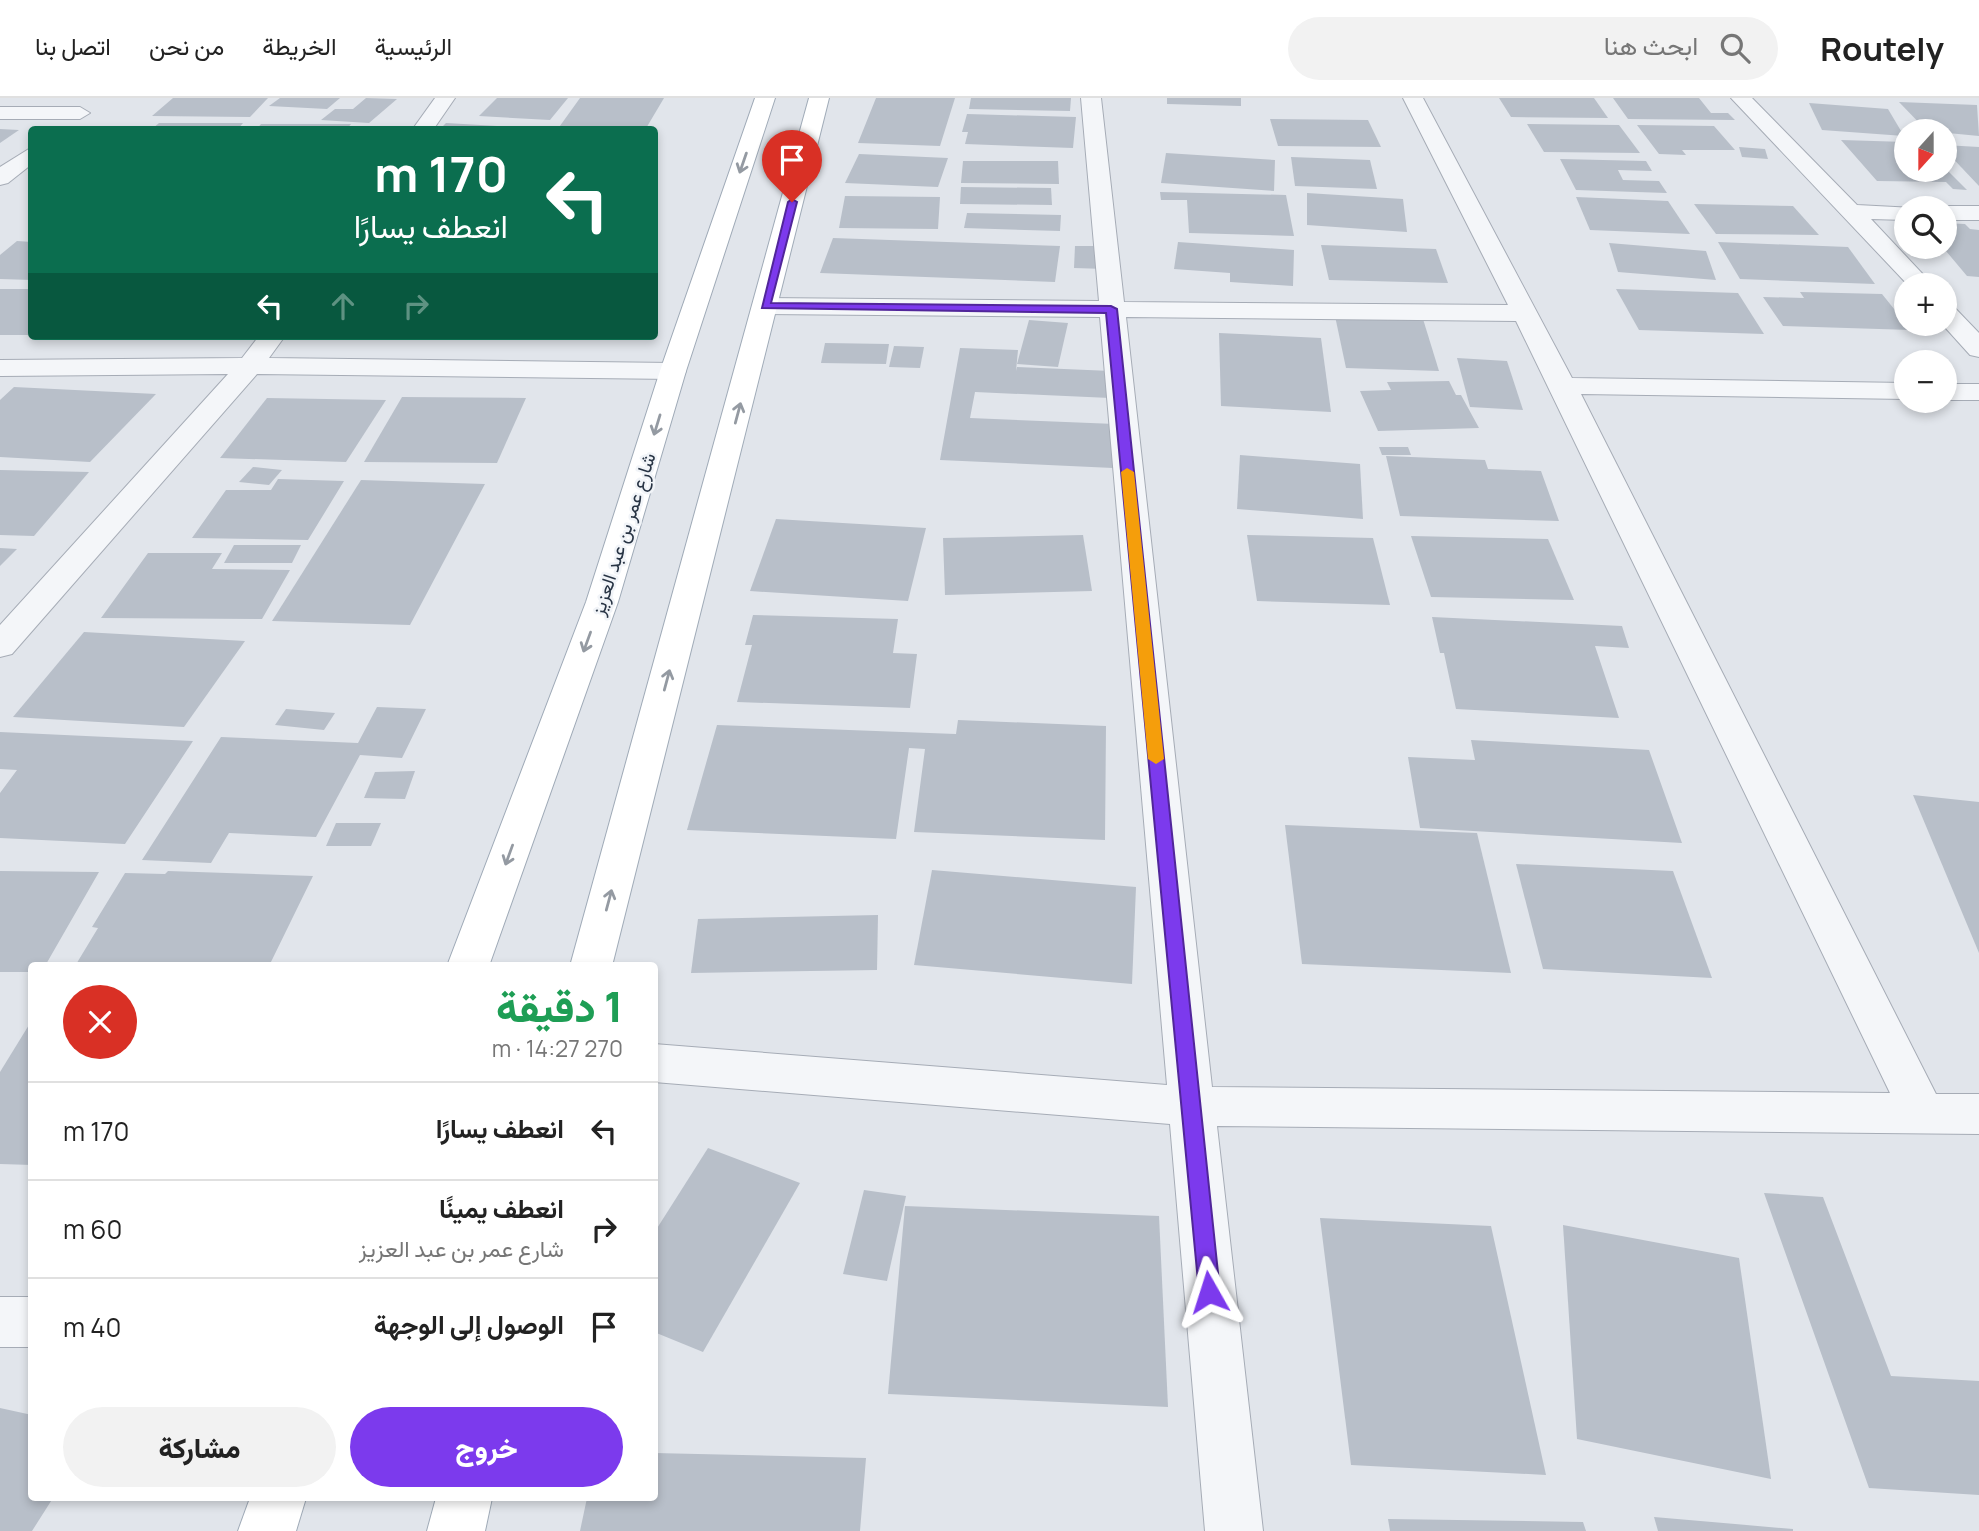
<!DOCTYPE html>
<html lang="ar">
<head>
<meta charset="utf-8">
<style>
	body { margin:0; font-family:Manrope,Vazirmatn,sans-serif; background:#f2f2f2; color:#222; direction:rtl; height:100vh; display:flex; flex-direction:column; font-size:26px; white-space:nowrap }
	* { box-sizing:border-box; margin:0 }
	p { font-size:23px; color:#767676 }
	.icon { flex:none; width:38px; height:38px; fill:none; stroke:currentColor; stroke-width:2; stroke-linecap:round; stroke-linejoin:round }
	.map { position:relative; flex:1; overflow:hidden; direction:ltr }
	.sheet { position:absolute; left:28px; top:864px; width:630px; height:539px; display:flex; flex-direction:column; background:#fff; border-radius:7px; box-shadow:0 4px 10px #0003; direction:rtl }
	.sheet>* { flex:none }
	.banner { position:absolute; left:28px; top:28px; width:630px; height:214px; border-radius:7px; box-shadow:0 4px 10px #0003; direction:rtl; background:#0b6e4f; color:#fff; overflow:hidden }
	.needle { width:46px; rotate:201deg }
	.buttons { position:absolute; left:1894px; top:21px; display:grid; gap:14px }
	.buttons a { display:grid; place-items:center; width:63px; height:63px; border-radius:50%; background:#fff; box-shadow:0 4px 10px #0003; font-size:35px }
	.pin { position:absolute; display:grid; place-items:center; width:60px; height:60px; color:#fff; margin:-72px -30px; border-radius:50% 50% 50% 0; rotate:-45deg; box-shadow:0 0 7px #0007 }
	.pin .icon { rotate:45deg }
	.me { position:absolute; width:77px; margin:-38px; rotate:354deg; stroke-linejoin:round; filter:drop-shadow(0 0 5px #0008) }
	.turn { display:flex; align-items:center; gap:24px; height:147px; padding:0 35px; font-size:32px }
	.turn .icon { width:91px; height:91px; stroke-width:2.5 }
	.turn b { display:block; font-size:49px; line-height:60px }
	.lanes { display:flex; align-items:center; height:66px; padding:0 35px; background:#0003; justify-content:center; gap:35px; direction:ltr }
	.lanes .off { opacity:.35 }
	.round { display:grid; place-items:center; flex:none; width:74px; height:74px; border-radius:37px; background:#f2f2f2 }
	.overview { display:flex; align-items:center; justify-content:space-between; height:119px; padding:0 35px }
	h1 { font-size:42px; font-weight:800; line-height:52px; color:#1e9e55 }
	.cta { display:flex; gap:14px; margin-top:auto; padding:14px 35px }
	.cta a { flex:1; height:80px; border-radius:42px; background:#7c3aed; color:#fff; font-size:28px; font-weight:800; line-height:80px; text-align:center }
	.cta a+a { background:#f2f2f2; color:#222 }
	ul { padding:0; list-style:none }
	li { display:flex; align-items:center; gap:21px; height:98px; padding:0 35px; border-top:2px solid #e0e0e0 }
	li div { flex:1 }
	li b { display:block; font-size:26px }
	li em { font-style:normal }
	header { display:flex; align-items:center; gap:42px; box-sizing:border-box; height:98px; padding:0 35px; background:#fff; border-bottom:2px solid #e0e0e0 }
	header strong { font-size:33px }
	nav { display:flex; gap:38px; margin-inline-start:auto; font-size:24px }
	.search { width:490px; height:63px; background:#f2f2f2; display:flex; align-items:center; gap:18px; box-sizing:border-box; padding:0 24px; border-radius:38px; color:#767676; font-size:26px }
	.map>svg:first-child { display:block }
</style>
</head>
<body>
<header>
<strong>Routely</strong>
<div class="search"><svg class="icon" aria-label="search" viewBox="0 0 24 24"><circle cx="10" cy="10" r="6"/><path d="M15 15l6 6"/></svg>ابحث هنا</div>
<nav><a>الرئيسية</a><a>الخريطة</a><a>من نحن</a><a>اتصل بنا</a></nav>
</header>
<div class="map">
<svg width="1979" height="1433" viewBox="0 0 1979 1433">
	<rect width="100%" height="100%" fill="#e1e5eb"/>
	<g fill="#b8bfc9">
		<path d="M173,0h95l-18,19 -98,-1z"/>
		<path d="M280,0h60l-13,11 -58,-3z"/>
		<path d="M366,0l31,1 -28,24 -48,-3 14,-11h18z"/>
		<path d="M497,0h71l-18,22 -71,-4z"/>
		<path d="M580,0h84l-19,32h-88z"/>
		<path d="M876,0h79l-15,48 -82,-3z"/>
		<path d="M971,0h100l-1,13 -101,-2z"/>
		<path d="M1167,0h74v8l-74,-2z"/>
		<path d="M1499,0h95l14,20 -97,-1z"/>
		<path d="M1613,0h86l12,15h17l7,7 -107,-1z"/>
		<path d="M1899,4l78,3 2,31 -52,-5z"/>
		<path d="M1809,5l79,6 16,27 -82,-6z"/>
		<path d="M967,16l109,3 -3,31 -108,-4 3,-12h-6z"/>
		<path d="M1270,21l98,1 13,27 -103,-1z"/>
		<path d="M159,25h84l-6,7h-86z"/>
		<path d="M446,25l68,4v3h-75z"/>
		<path d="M261,26h90l-5,6h-90z"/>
		<path d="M1527,26l92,1 21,28 -96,-1z"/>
		<path d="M1637,27l77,1 21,24h-53l4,5 -27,-1z"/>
		<path d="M0,31l19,1 -19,13z"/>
		<path d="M1841,42l65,2v28h38v-3l23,23 -14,-1 -7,-7 -69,-1z"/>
		<path d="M1944,47l35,2v39l-35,-37z"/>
		<path d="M1739,49l26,2 3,10 -26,-2z"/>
		<path d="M1166,55l109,7 -1,31 -113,-8z"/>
		<path d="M859,56l89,4 -10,29 -93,-4z"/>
		<path d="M1291,59l79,3 7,29 -82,-3z"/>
		<path d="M1560,61l86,2 6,10 -34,-1 5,10 36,1 8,12 -91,-3z"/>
		<path d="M963,63h95l1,23 -98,-1z"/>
		<path d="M961,89l90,1 1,17 -92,-1z"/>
		<path d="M1160,94l126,3 8,41 -105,-3 -2,-33h-26z"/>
		<path d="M1307,95l96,6 4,33 -100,-7z"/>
		<path d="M845,98l95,1 -2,32 -99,-1z"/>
		<path d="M1576,99l92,4 22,33 -100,-4z"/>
		<path d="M1694,106l99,2 26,29 -103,-1z"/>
		<path d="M967,115l94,2 -1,16 -96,-3z"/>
		<path d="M1944,125l21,1 5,5 9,1v47l-12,-1 -21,-25 -7,-4h5z"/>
		<path d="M833,140l227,8 -5,36 -235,-9z"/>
		<path d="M17,143l15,1v38l-32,-1v-24z"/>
		<path d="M1178,144l116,8 -1,36 -63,-4v-9l-56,-4z"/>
		<path d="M1718,144l130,5 27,37 -135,-5z"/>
		<path d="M1609,145l97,8 10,29 -98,-8z"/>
		<path d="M1321,147l115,4 12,34 -119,-3z"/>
		<path d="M1075,148h29l1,23 -31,-1z"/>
		<rect x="0" y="191" width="32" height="46"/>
		<path d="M1616,191l122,4 26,41 -125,-4z"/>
		<path d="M1800,194l82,2 29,36 -128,-4 -20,-29 41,1z"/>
		<path d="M1335,218l88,3 16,52 -93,-3z"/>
		<path d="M1029,222l39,3 -10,44 -41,-3z"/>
		<path d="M1219,235l102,5 10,74 -110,-6z"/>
		<path d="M825,245l64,1 -3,20 -65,-1z"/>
		<path d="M894,248l30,1 -4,21 -31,-1z"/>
		<path d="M960,250l58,2 -2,21 1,-4 94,4 -1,27 -135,-6 -5,26 145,6 -2,44 -173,-8z"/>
		<path d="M1457,260l50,3 16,49 -53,-3z"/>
		<path d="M1449,283l7,14h5l18,33 -101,3 -18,-40 31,-1 -4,-8z"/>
		<path d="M14,289l142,7 -66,68 -90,-5v-57z"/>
		<path d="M402,299l124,1 -29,65 -133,-1z"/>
		<path d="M267,300l119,2 -40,62 -126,-4z"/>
		<path d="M1379,349h29l3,8h-29z"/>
		<path d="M1240,357l120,9 3,55 -126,-10z"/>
		<path d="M1386,358l99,4 3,9 53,2 18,50 -159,-5z"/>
		<path d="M253,369l29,3 -13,15 -30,-3z"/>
		<path d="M0,372l89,2 -55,64 -34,-1z"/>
		<path d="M278,381l66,2 -36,59 -116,-2 34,-48h45z"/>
		<path d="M361,382l124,4 -75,141 -138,-4z"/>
		<path d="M776,421l150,9 -18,73 -158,-10z"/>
		<path d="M1083,437l9,56 -147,4 -2,-57z"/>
		<path d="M1247,437l126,3 17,67 -133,-4z"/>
		<path d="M1411,438l137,3 26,61 -143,-3z"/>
		<path d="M234,447h67l-9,18h-68z"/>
		<path d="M0,450l17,1 -17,17z"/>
		<path d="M148,455h74l-10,16 78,1 -28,49 -161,-1z"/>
		<path d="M753,517l145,4 -5,34 24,1 -7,54 -173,-6 15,-57h-7z"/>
		<path d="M1432,519l190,9 7,22 -34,-2 24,72 -163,-9 -12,-56h-4z"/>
		<path d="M84,534l161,9 -61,86 -171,-10z"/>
		<path d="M377,609l49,2 -24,49 -42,-3 -44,82 -87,-4 -18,30 -69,-3 79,-123 137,6z"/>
		<path d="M286,611l49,4 -11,17 -49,-5z"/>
		<path d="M958,622l148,6 -1,114 -191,-8 11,-83 -16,-1 -13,91 -209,-9 30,-105 239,9z"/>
		<path d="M0,634l193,9 -68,103 -125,-6v-45l17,-23 -17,-1z"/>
		<path d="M1471,642l178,10 33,93 -262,-15 -12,-71 67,3z"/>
		<path d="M415,673l-10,28 -41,-1 11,-26z"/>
		<path d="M1913,697l66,7v151z"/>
		<path d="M336,725h45l-10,23h-45z"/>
		<path d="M1285,727l192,8 34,140 -209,-9z"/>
		<path d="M1516,766l157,7 39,107 -169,-9z"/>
		<path d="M932,772l204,17 -4,97 -218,-19z"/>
		<path d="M0,773l99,1 -54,94h-13v6h-32z"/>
		<path d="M168,773l145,5 -44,90h-194l23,-38 -6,-1 33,-54 40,1z"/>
		<path d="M878,817l-1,55 -186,3 7,-54z"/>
		<path d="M32,922v145l-32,-1v-92z"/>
		<path d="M708,1050l92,35 -97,169 -49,-20v-99z"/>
		<path d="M864,1092l42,6 -19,85 -44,-7z"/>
		<path d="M1764,1095l59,4 68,179 88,5v114l-110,-7z"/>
		<path d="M905,1108l254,10 9,191 -280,-13z"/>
		<path d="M1320,1120l171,8 55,249 -195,-10z"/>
		<path d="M1563,1127l176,33 32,221 -194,-40z"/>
		<path d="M0,1310l32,7v83h21l-21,33h-32z"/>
		<path d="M654,1355l212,5 -6,73h-280l7,-33h67z"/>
		<path d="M1654,1419l139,12v2h-135z"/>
		<path d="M1388,1421l195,3 3,9h-196z"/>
	</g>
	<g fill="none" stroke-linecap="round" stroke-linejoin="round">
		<g stroke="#a6acb6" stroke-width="2">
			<g id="minor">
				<path d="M435,0h20l-22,32h-21z"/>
				<path d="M1081,0h20l23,204 384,3 -105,-207h20l149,280 334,5v16l-325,-5 355,700h43v40l-762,-8 46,405h-58l-35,-407 -516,-42v-38l513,41 -67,-768 -335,-3 -9,-3 -4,-5 4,-5 9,-3 334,3zM1126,219l390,4 374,772 -678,-6z"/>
				<path d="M1731,0h21l105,107 57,3h-8v12l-35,-1 62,66h-25z"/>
				<path d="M0,9h80l10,6 -10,6h-80z"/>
				<path d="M32,49v17l-24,19 -8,2v-18z"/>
				<path d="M1944,108h35v14h-35v-12h-8z"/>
				<path d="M1944,205l9,3 26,27v24l-9,-2 -28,-31h2z"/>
				<path d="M259,238h26l-16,22 404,5 10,2 3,6 -3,6 -10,2 -416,-5 -245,280 -12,3v-32l228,-251 -228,2v-16l242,-2z"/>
				<rect x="1944" y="286" width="35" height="16"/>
				<rect x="0" y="1199" width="32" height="50"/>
			</g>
		</g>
		<g stroke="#9faab7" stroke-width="2">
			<g id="major">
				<path d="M755,0h20l-89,273 -68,231 -129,364h-42l139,-364 74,-231z"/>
				<path d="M809,0h20l-217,868h-42z"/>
				<path d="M250,1400h56l-10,33h-58z"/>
				<path d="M436,1400h56l-7,33h-58z"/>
			</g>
		</g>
		<use href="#minor" fill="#f4f6f9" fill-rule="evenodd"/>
		<use href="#major" fill="#fff" fill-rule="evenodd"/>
	</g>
	<defs><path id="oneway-shaft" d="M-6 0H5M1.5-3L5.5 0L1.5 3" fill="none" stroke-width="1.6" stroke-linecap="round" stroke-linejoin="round" transform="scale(1.75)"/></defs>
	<g stroke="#949aa2">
		<use href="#oneway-shaft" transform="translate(743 65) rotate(109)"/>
		<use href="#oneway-shaft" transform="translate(738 315) rotate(-75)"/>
		<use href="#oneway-shaft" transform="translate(657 327) rotate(107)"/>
		<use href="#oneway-shaft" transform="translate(587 544) rotate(110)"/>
		<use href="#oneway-shaft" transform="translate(667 582) rotate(-75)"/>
		<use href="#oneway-shaft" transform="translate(509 757) rotate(110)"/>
		<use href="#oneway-shaft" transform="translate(609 802) rotate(-75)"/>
	</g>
	<path fill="#7c3aed" stroke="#51269a" stroke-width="2" d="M792,101l5,3 -26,101 340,3 6,3 103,983 -3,7 -8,3 -7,-3 -3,-7 -93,-979 -344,-5 26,-106z"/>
	<path fill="#f59e0b" d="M1127,370l7,4 30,287 -8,5 -8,-5 -27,-287z"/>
	<g text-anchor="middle" stroke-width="5" stroke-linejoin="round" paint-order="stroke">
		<g font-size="19" fill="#283444" stroke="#f1f4f8">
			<text transform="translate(623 436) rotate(-72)" y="7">شارع عمر بن عبد العزيز</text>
		</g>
	</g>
</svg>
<div class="buttons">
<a><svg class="needle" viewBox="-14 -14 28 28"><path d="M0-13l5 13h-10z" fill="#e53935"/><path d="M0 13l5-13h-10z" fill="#767676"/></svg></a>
<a><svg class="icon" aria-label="search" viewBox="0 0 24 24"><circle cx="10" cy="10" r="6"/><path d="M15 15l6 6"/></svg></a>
<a>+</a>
<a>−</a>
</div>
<div class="pin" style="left:792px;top:104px;background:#d93025"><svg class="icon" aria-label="arrive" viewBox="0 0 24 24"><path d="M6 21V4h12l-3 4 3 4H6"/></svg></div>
<svg class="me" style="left:1209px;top:1194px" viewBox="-20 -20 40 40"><path d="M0-17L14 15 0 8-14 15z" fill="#7c3aed" stroke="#fff" stroke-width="4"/></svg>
<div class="banner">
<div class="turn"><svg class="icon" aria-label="left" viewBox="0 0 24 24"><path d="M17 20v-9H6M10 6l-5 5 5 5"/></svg><div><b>170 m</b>انعطف يسارًا</div></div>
<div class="lanes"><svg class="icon" aria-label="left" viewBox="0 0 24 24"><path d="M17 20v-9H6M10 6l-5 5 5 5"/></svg><svg class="icon off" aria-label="ahead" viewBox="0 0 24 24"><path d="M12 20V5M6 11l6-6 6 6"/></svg><svg class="icon off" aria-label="right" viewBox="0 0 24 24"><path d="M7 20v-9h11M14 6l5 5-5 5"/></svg></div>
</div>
<section class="sheet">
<div class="overview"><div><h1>1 دقيقة</h1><p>270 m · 14:27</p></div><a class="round" style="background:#d93025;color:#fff"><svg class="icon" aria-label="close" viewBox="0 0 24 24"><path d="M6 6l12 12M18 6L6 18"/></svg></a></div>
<ul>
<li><svg class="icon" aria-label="left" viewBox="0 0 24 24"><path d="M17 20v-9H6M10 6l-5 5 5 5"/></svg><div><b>انعطف يسارًا</b></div><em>170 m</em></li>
<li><svg class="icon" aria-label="right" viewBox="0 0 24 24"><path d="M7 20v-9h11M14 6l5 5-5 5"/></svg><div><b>انعطف يمينًا</b><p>شارع عمر بن عبد العزيز</p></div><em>60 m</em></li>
<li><svg class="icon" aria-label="arrive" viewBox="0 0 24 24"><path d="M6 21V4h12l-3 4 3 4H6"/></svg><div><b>الوصول إلى الوجهة</b></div><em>40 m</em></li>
</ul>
<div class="cta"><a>خروج</a><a>مشاركة</a></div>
</section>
</div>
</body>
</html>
